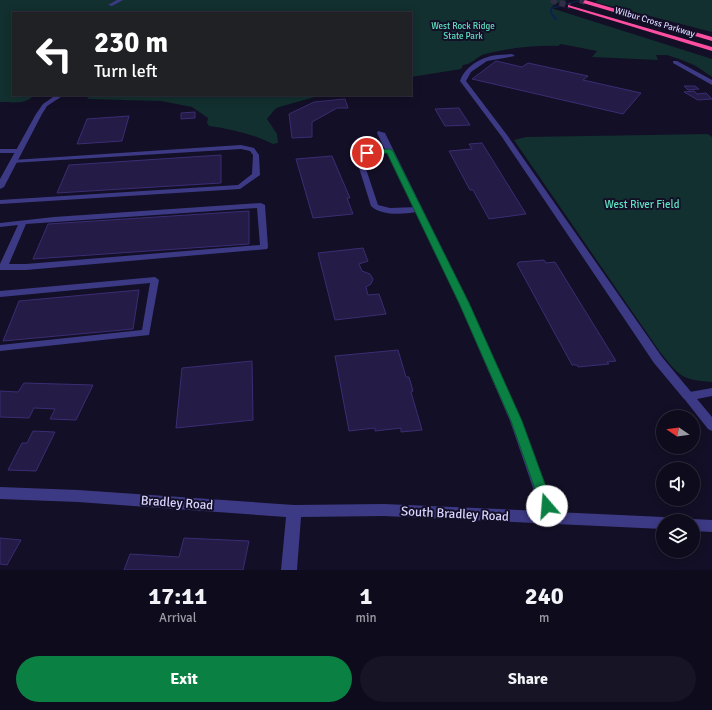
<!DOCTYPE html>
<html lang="en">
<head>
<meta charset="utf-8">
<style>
	body { margin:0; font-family:Signika,sans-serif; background:#171425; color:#f1f3f6; height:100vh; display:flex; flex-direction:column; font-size:15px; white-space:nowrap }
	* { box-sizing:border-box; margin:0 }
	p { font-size:13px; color:#9b9ba3 }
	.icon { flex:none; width:22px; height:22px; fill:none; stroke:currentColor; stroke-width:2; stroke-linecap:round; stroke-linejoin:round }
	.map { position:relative; height:570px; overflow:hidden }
	.drawer { display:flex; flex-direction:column; background:#0e0b1c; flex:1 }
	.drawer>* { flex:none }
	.guide { position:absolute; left:12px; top:12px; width:400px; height:84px; border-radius:0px; box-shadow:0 2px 10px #0003,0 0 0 1px #2e2b3b; background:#202124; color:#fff; overflow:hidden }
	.needle { width:26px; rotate:283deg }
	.tools { position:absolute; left:656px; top:410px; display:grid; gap:8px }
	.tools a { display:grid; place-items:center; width:44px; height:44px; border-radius:50%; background:#0e0b1c; box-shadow:0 2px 10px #0003,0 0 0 1px #2e2b3b; font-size:20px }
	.pin { position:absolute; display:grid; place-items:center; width:34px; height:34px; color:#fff; margin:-17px; border:2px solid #fff; border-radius:50%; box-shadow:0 1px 4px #0007 }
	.me { position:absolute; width:44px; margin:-22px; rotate:342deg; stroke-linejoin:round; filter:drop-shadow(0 0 3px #0008) }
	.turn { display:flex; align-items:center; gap:14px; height:84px; padding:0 16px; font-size:18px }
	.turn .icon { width:52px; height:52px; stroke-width:2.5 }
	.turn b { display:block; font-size:28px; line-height:34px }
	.eta { display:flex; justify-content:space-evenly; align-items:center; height:68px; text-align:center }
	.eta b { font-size:24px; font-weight:700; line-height:28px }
	.cta { display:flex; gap:8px; margin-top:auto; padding:8px 16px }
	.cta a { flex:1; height:46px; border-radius:24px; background:#0b8043; color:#fff; font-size:16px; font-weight:700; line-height:46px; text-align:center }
	.cta a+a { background:#171425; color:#f1f3f6 }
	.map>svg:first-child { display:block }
</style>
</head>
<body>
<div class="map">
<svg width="712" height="570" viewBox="0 0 712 570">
	<rect width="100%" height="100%" fill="#130f26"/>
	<g fill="#12302f">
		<path d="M0,0h567l-12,4 -4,4 161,51v18l-16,-11 -14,-6 -15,-5h-11l2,5 -66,-3 5,-6 -36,-7 -3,2c-24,-1 -49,2 -73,8 -8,2 -12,10 -22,11l-2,4 -50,8v-64h-398v82h21c-7,10 -23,7 -34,7z"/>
		<path d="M598,0h114v32l-117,-30z"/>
		<path d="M91,95h231l-43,12 -4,2 -8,10 10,15 1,9 -5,1c-20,-10 -42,-15 -64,-18l-2,-3 1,-5 -16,-11 -31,-6 -74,-2z"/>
		<path d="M708,134l4,3v245c-32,-2 -33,-7 -52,-30l-146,-212 12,-3z"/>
	</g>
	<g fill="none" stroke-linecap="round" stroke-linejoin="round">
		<path fill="#0c2248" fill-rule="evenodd" d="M579,0h5l-32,9v4l5,5v2h-2l-5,-7v-5z"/>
	</g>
	<g fill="#241b47" stroke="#3b2d73">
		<path d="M496,61l26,6 6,-4 60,13 -5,4 58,13 -18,21 -151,-35z"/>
		<path d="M684,86h11l4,3 -11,1z"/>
		<path d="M694,91l3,3 9,-1 6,6 -14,1 -14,-8z"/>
		<path d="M345,99l3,9h-11l-25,14v15l-20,1 -3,-24 25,-12z"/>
		<path d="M459,108l11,17 -25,1 -10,-17z"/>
		<path d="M195,112v6l-14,1v-6z"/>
		<path d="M129,116l-7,25 -45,3 10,-25z"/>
		<path d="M482,143l44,71 -37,5 -16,-29h-3l-21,-39 23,-2 -3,-5z"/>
		<path d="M221,155v28l-164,10 12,-28z"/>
		<path d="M332,156l18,42h-3l6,16 -40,4 -17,-59z"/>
		<path d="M249,211v33l-216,15 15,-35z"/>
		<path d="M363,248l5,13 -9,3 3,7 8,3 3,5 -2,5 -5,3 2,8 11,-1 7,20 -51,6 -17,-67z"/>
		<path d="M544,260l2,3 9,-1 61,99 -9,1 2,2 -31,3 -1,-2h-5l-55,-101 2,-2z"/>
		<path d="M139,290l-6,39 -130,12 16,-40z"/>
		<path d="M398,350l8,27h3l4,14 -2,1 11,38 -21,2v-4l-26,3v-3l-26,3 -14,-75z"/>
		<path d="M252,361l1,59 -77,8 6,-60z"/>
		<path d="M24,383l69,2 -17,35 -26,-1 5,-10 -21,-1 -5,10 -29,-1v-26l18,1z"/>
		<path d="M33,431l22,1 -19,39 -28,-1 14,-27h5z"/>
		<path d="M0,538l21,2 -14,25 -7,-1z"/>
		<path d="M184,538l65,3 -6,29h-119l6,-16 49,3z"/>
	</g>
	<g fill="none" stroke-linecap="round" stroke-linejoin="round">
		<g stroke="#312d47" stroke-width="6" stroke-dasharray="6 3" stroke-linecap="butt">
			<path d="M551,0l19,6"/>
			<path d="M580,0l5,2"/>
		</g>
		<g fill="#3d3a85" fill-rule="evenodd">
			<path d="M117,0h6l-11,6 -4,-1z"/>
			<path d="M498,55l14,-1 3,2 -28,5 -16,11 -5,9 41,54 155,222 30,36 1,3 -1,3 -4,1 -4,-1 -30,-36 -152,-226 -42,-56c5,-15 23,-25 38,-26z"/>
			<path d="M241,145l13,3 5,7 1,20 -20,14 -240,15v-4l238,-15 14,-11 1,-19 -3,-4 -9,-2 -230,14v-2l2,-1z"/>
			<path d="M0,149h19l3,2 -3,2h-19z"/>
			<path d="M390,149l3,2 -1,1 -30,5 16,48 12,3 28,-1h3l1,2 -1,2c-14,3 -39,6 -50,-5l-16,-51 3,-2z"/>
			<path d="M261,203l4,2 3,42 -1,2 -241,21h-26v-6l18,-39 -18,2v-4l54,-6zM257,208l3,37 -234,19h-17l17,-40z"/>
			<path d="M155,277l4,3 -10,55 -149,16v-6l142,-15 8,-47 -150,14v-6z"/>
		</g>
		<g fill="#3d3a85" fill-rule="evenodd">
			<path d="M673,61h4l35,19v5l-39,-22z"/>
			<path d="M56,95h8l-17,11 -5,8 -38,73 -4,2v-10l36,-65 7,-10z"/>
			<path d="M378,131l7,2 84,170 53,118 33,91 108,5 5,2 1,2h-6v8l-279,-13 -83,1 -4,53h-16l5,-53 -208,-15 -78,-3v-12l78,3 216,15 90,-1 157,7 -31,-90 -51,-118 -82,-170z"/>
			<path d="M712,388v8l-15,3 15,18v14l-4,-2 -26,-33 2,-3z"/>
			<path d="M693,519l19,1v12l-19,-1v-10h-5z"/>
		</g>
		<g fill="#ff4fa3" fill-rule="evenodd">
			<path d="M585,0l127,37v4l-129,-38z"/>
			<path d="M568,5l144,42v4l-144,-44z"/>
		</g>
	</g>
	<path fill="#0b8043" stroke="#07532c" d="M390,149l3,2 76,152 53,118 31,85 -1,4 -5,2 -5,-2 -1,-4 -30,-85 -52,-118 -72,-150 -20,2 -4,-2 4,-2z"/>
	<g text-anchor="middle" stroke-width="4" stroke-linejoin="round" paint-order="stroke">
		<g font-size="9" fill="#d9d4ff" stroke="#130f26">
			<text transform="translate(655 22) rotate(17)" y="3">Wilbur Cross Parkway</text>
		</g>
		<g font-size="9" fill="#5fe0c0" stroke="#130f26">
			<text x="463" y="29">West Rock Ridge<tspan x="463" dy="10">State Park</tspan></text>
		</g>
		<g font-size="11" fill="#5fe0c0" stroke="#130f26">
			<text x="642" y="208">West River Field</text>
		</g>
		<g font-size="13" fill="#d9d4ff" stroke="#130f26">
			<text transform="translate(177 502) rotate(4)" y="5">Bradley Road</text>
			<text transform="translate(455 513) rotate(3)" y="5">South Bradley Road</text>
		</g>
	</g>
</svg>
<div class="tools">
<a><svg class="needle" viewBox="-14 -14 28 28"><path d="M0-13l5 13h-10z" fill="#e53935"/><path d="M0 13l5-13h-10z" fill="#9b9ba3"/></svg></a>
<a><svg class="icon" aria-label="sound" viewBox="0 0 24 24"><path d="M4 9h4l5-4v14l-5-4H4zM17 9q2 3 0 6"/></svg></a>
<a><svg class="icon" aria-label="layers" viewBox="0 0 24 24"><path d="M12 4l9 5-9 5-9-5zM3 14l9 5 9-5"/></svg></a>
</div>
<div class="pin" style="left:367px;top:153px;background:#d93025"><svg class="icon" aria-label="arrive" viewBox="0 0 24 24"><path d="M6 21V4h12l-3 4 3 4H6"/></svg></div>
<svg class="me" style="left:547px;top:506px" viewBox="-20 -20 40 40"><circle r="19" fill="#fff"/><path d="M0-13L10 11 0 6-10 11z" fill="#0b8043"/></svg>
<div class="guide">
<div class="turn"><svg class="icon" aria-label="left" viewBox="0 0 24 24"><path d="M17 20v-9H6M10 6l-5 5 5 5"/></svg><div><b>230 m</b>Turn left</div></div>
</div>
</div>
<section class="drawer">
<div class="eta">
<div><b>17:11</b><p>Arrival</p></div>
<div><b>1</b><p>min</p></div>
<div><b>240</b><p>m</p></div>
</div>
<div class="cta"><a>Exit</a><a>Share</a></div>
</section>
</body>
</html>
